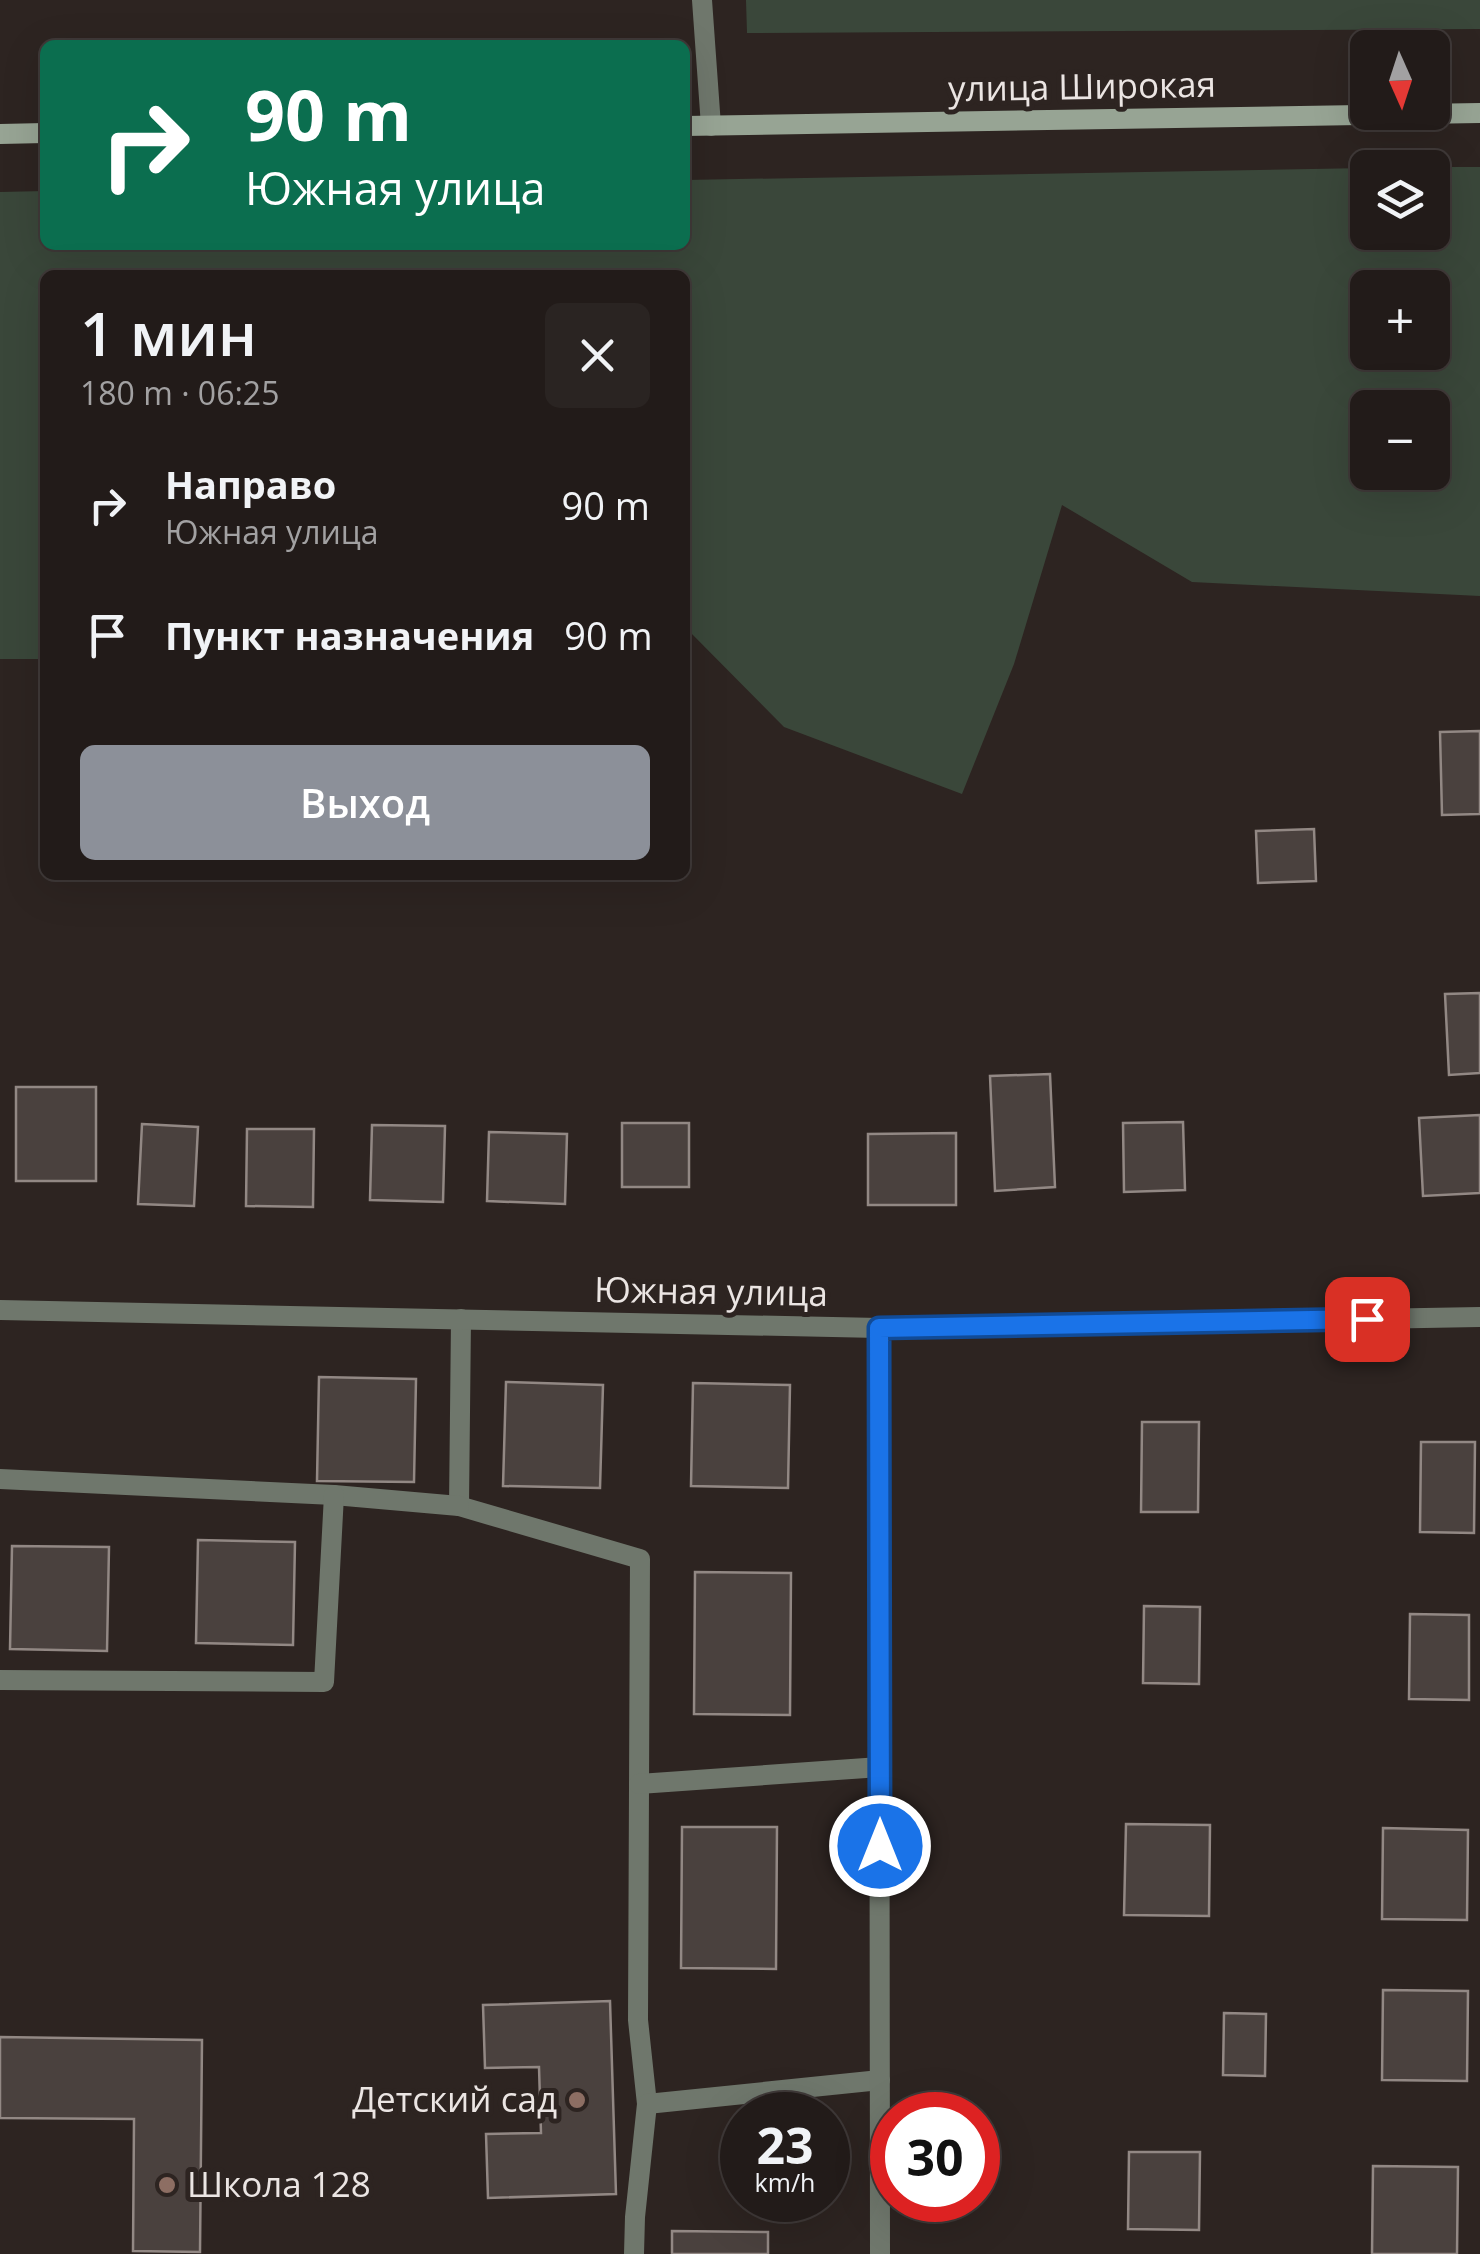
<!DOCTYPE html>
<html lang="ru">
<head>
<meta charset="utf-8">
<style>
	body { margin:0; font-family:"Open Sans",sans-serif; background:#2a2422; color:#f1f3f6; height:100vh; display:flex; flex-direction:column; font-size:38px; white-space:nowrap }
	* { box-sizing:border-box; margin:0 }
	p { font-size:32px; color:#a2a1a2 }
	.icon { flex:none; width:55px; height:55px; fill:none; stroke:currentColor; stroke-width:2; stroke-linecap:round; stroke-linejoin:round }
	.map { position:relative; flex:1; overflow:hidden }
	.details { position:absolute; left:40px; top:270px; width:650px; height:610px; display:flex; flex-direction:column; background:#221b19; border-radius:15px; box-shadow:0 10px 40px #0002,0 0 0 2px #3f3938 }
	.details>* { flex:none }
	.hud { position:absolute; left:40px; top:40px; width:650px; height:210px; border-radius:15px; box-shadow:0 10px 40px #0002,0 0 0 2px #3f3938; background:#0b6e4f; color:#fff; overflow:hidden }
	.needle { width:65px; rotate:177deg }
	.tools { position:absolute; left:1350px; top:30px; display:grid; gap:20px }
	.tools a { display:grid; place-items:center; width:100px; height:100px; border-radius:15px; background:#221b19; box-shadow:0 10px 40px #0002,0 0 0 2px #3f3938; font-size:50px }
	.speed { position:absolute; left:720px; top:2092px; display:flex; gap:20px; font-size:50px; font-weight:700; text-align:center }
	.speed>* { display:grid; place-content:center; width:130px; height:130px; border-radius:50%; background:#221b19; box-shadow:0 10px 40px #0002,0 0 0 2px #3f3938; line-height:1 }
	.speed small { font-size:25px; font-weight:400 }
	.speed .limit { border:15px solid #d22; background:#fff; color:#111 }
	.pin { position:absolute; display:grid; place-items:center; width:85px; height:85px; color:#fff; margin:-42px; border-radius:20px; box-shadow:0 5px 15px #0006 }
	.me { position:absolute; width:110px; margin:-55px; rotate:0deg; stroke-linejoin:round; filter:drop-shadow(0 0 8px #0008) }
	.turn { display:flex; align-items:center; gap:35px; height:210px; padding:0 40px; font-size:45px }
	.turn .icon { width:130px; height:130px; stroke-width:2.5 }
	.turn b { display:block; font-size:70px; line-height:85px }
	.round { display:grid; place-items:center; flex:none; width:105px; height:105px; border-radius:15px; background:#2a2422 }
	.summary { display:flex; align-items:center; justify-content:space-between; height:170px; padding:0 40px }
	h1 { font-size:60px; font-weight:600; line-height:75px }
	.action { display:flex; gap:20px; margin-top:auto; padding:20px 40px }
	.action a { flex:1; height:115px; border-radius:15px; background:#8c9099; color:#fff; font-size:40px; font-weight:600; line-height:115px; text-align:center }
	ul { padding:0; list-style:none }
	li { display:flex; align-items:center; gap:30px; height:130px; padding:0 40px }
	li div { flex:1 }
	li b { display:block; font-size:38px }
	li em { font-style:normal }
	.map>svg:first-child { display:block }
</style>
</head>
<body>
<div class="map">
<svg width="1480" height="2254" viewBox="0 0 1480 2254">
	<rect width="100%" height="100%" fill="#2d2421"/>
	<g fill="#3a473a" fill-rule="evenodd">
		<path d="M746,0h734v29l-733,4z"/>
		<path d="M1422,167h58v429l-288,-14 -130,-77 -48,159 -52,130 -178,-67 -99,-100v-352h-640v384h-45v-467l45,-1v54h640v-65l682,-12 1,64h64v-64zM1368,288h64v64h-64zM1368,408h64v64h-64z"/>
	</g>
	<g fill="#4a413e" stroke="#928884" stroke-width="2.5">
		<path d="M1480,731v83l-38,1 -2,-83z"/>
		<path d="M1314,829l2,52 -58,2 -2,-52z"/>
		<path d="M1480,993v80l-31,2 -4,-81z"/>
		<path d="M1050,1074l5,113 -60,4 -5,-115z"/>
		<rect x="16" y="1087" width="80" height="94"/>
		<path d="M1480,1115v78l-57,3 -4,-78z"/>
		<path d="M1183,1122l2,68 -61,2 -1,-69z"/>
		<rect x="622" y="1123" width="67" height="64"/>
		<path d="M142,1124l56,3 -4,79 -56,-2z"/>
		<path d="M372,1125l73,1 -2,76 -73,-2z"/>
		<path d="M247,1129h67l-1,78 -67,-1z"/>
		<path d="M489,1132l78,2 -2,70 -78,-3z"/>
		<path d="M956,1133v72h-88v-71z"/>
		<path d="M319,1377l97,2 -2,103 -97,-1z"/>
		<path d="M506,1382l97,3 -3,103 -97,-2z"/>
		<path d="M693,1383l97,2 -2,103 -97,-2z"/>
		<path d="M1142,1422h57l-1,90h-57z"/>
		<path d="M1421,1442h54l-1,91 -54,-1z"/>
		<path d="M198,1540l97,2 -2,103 -97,-2z"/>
		<path d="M12,1546l97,1 -2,104 -97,-2z"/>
		<path d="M695,1572l96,1 -1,142 -96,-1z"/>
		<path d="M1144,1606l56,1 -1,77 -56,-1z"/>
		<path d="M1410,1614l59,1v85l-60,-1z"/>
		<path d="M1126,1824l84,1 -1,91 -85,-1z"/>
		<path d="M682,1827h95l-1,142 -95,-1z"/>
		<path d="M1383,1828l85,2 -1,90 -85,-1z"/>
		<path d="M1383,1990l85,1 -1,90 -85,-1z"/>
		<path d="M610,2001l6,193 -128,4 -2,-64 55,-1 -2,-66 -54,1 -2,-63z"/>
		<path d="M1224,2013l42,1 -1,62 -42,-1z"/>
		<path d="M0,2037l202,3 -2,212 -67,-1 1,-132 -134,-1z"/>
		<path d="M1129,2152h71l-1,78 -71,-1z"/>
		<path d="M1373,2166l85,1 -1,87h-85z"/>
		<path d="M672,2231l96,1v22h-96z"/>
	</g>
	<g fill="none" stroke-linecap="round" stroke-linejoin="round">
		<g stroke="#6f776c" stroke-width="20">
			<path d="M702,0l9,126"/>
			<path d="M461,1319l-2,187 181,53 -2,461 9,84"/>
			<path d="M0,1479l334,16 125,11"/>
			<path d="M0,1680l324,2 10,-187"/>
			<path d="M639,1784l241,-17"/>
			<path d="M634,2254l1,-37 12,-113 233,-24"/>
		</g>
		<g stroke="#6f776c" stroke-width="20">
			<path d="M0,1310l879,18 601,-11"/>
			<path d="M879,1328l1,926"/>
		</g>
		<g stroke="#97a494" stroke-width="20">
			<path d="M685,126l795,-13"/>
			<path d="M0,134l45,-1"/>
		</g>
	</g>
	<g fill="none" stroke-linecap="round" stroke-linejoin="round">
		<g stroke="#114b97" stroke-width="25">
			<path id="route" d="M880,1846l-1,-518 488,-9"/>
		</g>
		<use href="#route" stroke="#1a73e8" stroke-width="18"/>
	</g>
	<g fill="#8d6e63" stroke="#2d2421" stroke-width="4">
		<circle cx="577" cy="2100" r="10"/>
		<circle cx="167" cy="2185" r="10"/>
	</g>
	<g text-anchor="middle" stroke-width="10" stroke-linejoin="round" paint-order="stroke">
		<g font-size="35" fill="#ebe5e3" stroke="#2d2421">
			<text transform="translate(1082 87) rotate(-1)" y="12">улица Широкая</text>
			<text transform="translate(711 1292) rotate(1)" y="12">Южная улица</text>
		</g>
		<g font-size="35" fill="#ebe5e3" stroke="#2d2421" text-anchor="end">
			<text x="557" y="2112">Детский сад</text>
			<text x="187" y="2197" text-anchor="start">Школа 128</text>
		</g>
	</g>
</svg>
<div class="tools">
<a><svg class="needle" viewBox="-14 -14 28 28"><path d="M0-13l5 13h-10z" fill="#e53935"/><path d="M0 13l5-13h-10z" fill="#a2a1a2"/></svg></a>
<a><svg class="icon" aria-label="layers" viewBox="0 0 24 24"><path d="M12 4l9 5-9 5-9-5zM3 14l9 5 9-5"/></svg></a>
<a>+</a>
<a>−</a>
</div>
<div class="speed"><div>23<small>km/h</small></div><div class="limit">30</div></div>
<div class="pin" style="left:1367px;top:1319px;background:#d93025"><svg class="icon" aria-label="arrive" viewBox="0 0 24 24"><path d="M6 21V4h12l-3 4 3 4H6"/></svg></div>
<svg class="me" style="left:880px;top:1846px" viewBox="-20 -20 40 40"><circle r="17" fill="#1a73e8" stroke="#fff" stroke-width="3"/><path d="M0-11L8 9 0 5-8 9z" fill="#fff"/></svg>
<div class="hud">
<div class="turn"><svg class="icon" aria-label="right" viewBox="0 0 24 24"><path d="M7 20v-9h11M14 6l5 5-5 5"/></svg><div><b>90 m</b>Южная улица</div></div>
</div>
<section class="details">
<div class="summary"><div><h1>1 мин</h1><p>180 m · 06:25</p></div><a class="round"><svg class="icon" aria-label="close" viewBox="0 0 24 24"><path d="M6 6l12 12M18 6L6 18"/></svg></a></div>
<ul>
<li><svg class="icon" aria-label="right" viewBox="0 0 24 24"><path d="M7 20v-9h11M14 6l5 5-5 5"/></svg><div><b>Направо</b><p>Южная улица</p></div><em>90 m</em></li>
<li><svg class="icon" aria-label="arrive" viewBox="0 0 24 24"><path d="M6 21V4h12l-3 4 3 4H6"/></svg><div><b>Пункт назначения</b></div><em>90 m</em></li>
</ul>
<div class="action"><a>Выход</a></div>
</section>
</div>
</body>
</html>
